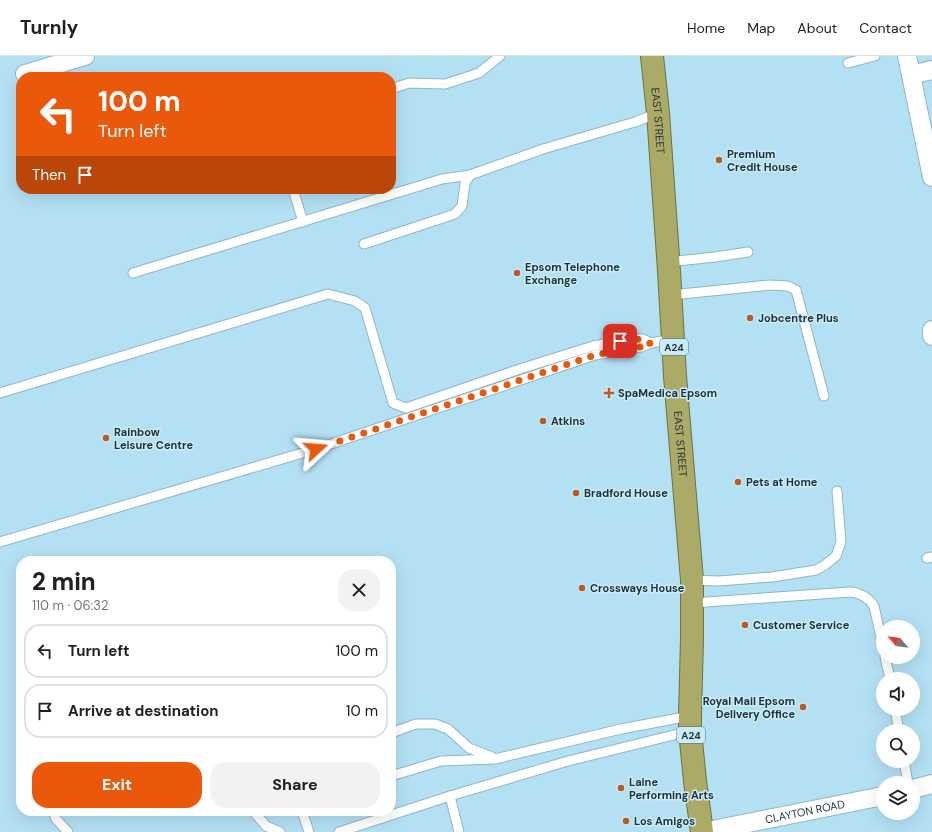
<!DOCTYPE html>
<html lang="en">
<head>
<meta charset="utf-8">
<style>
	body { margin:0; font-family:"DM Sans",sans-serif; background:#f2f2f2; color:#202124; height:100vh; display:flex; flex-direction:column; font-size:15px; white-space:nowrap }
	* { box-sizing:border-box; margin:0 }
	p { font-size:13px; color:#757577 }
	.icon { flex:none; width:22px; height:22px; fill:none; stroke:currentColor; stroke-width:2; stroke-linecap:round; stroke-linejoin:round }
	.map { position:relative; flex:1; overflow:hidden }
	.details { position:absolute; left:16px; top:500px; width:380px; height:260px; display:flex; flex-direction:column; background:#fff; border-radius:16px; box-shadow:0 4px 16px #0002 }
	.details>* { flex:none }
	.hud { position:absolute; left:16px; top:16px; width:380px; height:122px; border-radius:16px; box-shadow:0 4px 16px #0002; background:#ea580c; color:#fff; overflow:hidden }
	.needle { width:26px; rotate:299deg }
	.controls { position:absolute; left:876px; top:564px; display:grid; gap:8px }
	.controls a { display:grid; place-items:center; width:44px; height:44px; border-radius:50%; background:#fff; box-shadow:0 4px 16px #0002; font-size:20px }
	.pin { position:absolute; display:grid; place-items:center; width:34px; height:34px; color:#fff; margin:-17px; border-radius:8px; box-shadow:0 2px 6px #0006 }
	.me { position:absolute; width:44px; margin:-22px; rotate:71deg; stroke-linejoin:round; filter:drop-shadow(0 0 3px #0008) }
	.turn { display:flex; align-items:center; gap:14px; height:84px; padding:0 16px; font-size:18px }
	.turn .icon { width:52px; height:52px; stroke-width:2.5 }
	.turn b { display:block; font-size:28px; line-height:34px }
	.then { display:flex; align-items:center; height:38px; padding:0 16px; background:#0003; gap:8px; font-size:15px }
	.round { display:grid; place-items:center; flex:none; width:42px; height:42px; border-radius:16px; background:#f2f2f2 }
	.overview { display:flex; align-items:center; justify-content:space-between; height:68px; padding:0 16px }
	h1 { font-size:24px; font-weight:800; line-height:30px }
	.cta { display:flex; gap:8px; margin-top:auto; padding:8px 16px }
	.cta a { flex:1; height:46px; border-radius:16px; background:#ea580c; color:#fff; font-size:16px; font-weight:800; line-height:46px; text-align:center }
	.cta a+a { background:#f2f2f2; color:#202124 }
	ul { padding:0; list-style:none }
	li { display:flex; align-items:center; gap:12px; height:54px; margin:0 8px 6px; padding:0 8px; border:2px solid #e0e0e0; border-radius:16px }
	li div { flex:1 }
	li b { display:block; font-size:15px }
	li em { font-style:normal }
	header { display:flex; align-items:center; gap:24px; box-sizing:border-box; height:56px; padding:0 20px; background:#fff; border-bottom:1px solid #e0e0e0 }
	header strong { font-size:19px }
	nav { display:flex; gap:22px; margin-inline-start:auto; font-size:14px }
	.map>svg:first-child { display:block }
</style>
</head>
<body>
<header>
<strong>Turnly</strong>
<nav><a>Home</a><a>Map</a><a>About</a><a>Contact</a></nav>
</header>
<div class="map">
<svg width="932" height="776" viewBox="0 0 932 776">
	<rect width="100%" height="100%" fill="#b4e0f4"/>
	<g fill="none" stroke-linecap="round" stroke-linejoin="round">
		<g stroke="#8cb7ca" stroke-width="11">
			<g id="service">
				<path d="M848,7l27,-7"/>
				<path d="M391,33l18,-6 36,1 34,-11 21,-17"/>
				<path d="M293,133l10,33"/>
				<path d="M364,188l91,-30 7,-8 3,-23 5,-8 73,-26 92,-27 23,-9"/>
				<path d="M668,206l47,-5 33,-5"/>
				<path d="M133,217l309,-94 29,-4"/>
				<path d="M671,239l99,-10 18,1 8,4 28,106"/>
				<path d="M0,337l328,-99 27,7 10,7 28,95 13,5 114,-39 73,-23 40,-7h10l8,4"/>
				<path d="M0,486l316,-93 279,-94 46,-8 10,-4 22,-4"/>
				<path d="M927,502l5,-1"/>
				<path d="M692,524l27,1 53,-4 44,-7 9,-5 11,-9 5,-14 -4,-51"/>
				<path d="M692,547l158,-11c11,1 18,5 24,14l9,41"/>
				<path d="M885,601l5,22"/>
				<path d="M895,653l4,22"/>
				<path d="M391,677l25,-9h19l13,5 21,19 23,9"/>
				<path d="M904,705l4,22"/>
				<path d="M391,720l50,-15 54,-2 126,-30 69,-13"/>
				<path d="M53,755l3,8 12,13"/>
				<path d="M253,755l13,15 14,6"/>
				<path d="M302,755l7,21"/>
				<path d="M339,776l111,-36"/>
				<path d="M459,776l-9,-36 118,-35 122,-30"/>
			</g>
		</g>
		<g stroke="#8cb7ca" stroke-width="20">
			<g id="minor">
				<path d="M907,0l25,121"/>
				<path d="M25,18l60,-18"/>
				<path d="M911,19l21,-5"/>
				<path d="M932,274v6"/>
				<path d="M913,733l19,-5"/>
				<path id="s1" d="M703,776l180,-36"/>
			</g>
		</g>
		<g stroke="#6d723e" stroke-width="24">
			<g id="trunk">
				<path id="s2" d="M652,0l6,57 11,158 6,105 17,204v58l-2,78v15l5,50 7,51"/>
			</g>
		</g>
		<use href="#service" stroke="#fff" stroke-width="9"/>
		<use href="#minor" stroke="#fff" stroke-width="18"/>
		<use href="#trunk" stroke="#acaa67" stroke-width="22"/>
	</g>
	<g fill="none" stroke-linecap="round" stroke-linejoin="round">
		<path stroke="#ea580c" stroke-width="7" stroke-dasharray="0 12.6" d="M316,393l279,-94 45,-8 11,-3c-12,-7 -19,-5 -31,-3"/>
	</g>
	<g fill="#bc5a1f" stroke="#c9ecfc" stroke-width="1.5">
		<circle cx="719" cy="104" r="4"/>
		<circle cx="517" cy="217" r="4"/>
		<circle cx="750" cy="262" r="4"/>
		<path d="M607 331h4v4h4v4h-4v4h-4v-4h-4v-4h4z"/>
		<circle cx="543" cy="365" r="4"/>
		<circle cx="106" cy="382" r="4"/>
		<circle cx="738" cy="426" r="4"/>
		<circle cx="576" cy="437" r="4"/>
		<circle cx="582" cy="532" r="4"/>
		<circle cx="745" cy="569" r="4"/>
		<circle cx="803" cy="651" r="4"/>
		<circle cx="621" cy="732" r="4"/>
		<circle cx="626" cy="765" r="4"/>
	</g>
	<g text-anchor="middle" stroke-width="3" stroke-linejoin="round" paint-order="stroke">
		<g fill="#c9ecfc" stroke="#516873" stroke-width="1">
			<rect x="660" y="283" width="28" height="16" rx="3"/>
			<rect x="677" y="671" width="28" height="16" rx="3"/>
		</g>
		<g font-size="10" font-weight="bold" fill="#1e3038">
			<text x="674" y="295">A24</text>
			<text x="691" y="683">A24</text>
		</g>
		<g font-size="11" fill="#1e3038" stroke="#c9ecfc">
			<text dy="4" stroke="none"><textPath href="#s2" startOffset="65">EAST STREET</textPath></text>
			<text dy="4" stroke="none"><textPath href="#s2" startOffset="389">EAST STREET</textPath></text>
			<text dy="4" stroke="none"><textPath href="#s1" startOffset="104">CLAYTON ROAD</textPath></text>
		</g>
		<g font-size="11" font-weight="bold" fill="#1e3038" stroke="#c9ecfc" text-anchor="start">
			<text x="727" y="102">Premium<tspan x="727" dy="13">Credit House</tspan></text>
			<text x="525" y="215">Epsom Telephone<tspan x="525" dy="13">Exchange</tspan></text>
			<text x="758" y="266">Jobcentre Plus</text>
			<text x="618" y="341">SpaMedica Epsom</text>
			<text x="551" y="369">Atkins</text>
			<text x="114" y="380">Rainbow<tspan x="114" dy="13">Leisure Centre</tspan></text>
			<text x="746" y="430">Pets at Home</text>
			<text x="584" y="441">Bradford House</text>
			<text x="590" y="536">Crossways House</text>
			<text x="753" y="573">Customer Service</text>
			<text x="795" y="649" text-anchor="end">Royal Mail Epsom<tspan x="795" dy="13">Delivery Office</tspan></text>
			<text x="629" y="730">Laine<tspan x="629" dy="13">Performing Arts</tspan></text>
			<text x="634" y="769">Los Amigos</text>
		</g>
	</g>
</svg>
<div class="controls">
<a><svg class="needle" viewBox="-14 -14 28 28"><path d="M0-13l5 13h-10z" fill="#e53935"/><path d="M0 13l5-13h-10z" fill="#757577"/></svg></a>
<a><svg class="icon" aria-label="sound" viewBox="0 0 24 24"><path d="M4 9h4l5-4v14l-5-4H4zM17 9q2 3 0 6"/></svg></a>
<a><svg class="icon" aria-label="search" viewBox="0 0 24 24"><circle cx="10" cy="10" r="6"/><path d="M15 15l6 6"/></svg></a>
<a><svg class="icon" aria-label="layers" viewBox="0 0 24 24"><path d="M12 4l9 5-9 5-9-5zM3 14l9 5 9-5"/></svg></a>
</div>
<div class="pin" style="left:620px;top:285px;background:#d93025"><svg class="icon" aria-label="arrive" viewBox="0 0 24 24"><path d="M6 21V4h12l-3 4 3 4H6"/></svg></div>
<svg class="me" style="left:316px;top:393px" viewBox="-20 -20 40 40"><path d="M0-17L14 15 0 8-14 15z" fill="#ea580c" stroke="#fff" stroke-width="4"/></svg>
<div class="hud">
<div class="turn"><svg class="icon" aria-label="left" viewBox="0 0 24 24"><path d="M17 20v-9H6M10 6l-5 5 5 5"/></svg><div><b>100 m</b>Turn left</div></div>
<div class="then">Then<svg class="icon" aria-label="arrive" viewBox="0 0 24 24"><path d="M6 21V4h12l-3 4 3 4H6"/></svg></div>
</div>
<section class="details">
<div class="overview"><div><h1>2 min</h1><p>110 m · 06:32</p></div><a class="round"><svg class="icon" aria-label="close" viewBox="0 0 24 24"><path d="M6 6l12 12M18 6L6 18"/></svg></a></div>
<ul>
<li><svg class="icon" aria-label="left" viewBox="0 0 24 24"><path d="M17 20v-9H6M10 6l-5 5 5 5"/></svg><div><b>Turn left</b></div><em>100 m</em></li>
<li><svg class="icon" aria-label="arrive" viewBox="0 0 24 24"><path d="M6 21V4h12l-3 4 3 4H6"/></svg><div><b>Arrive at destination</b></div><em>10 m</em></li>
</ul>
<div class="cta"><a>Exit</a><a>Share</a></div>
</section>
</div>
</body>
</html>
